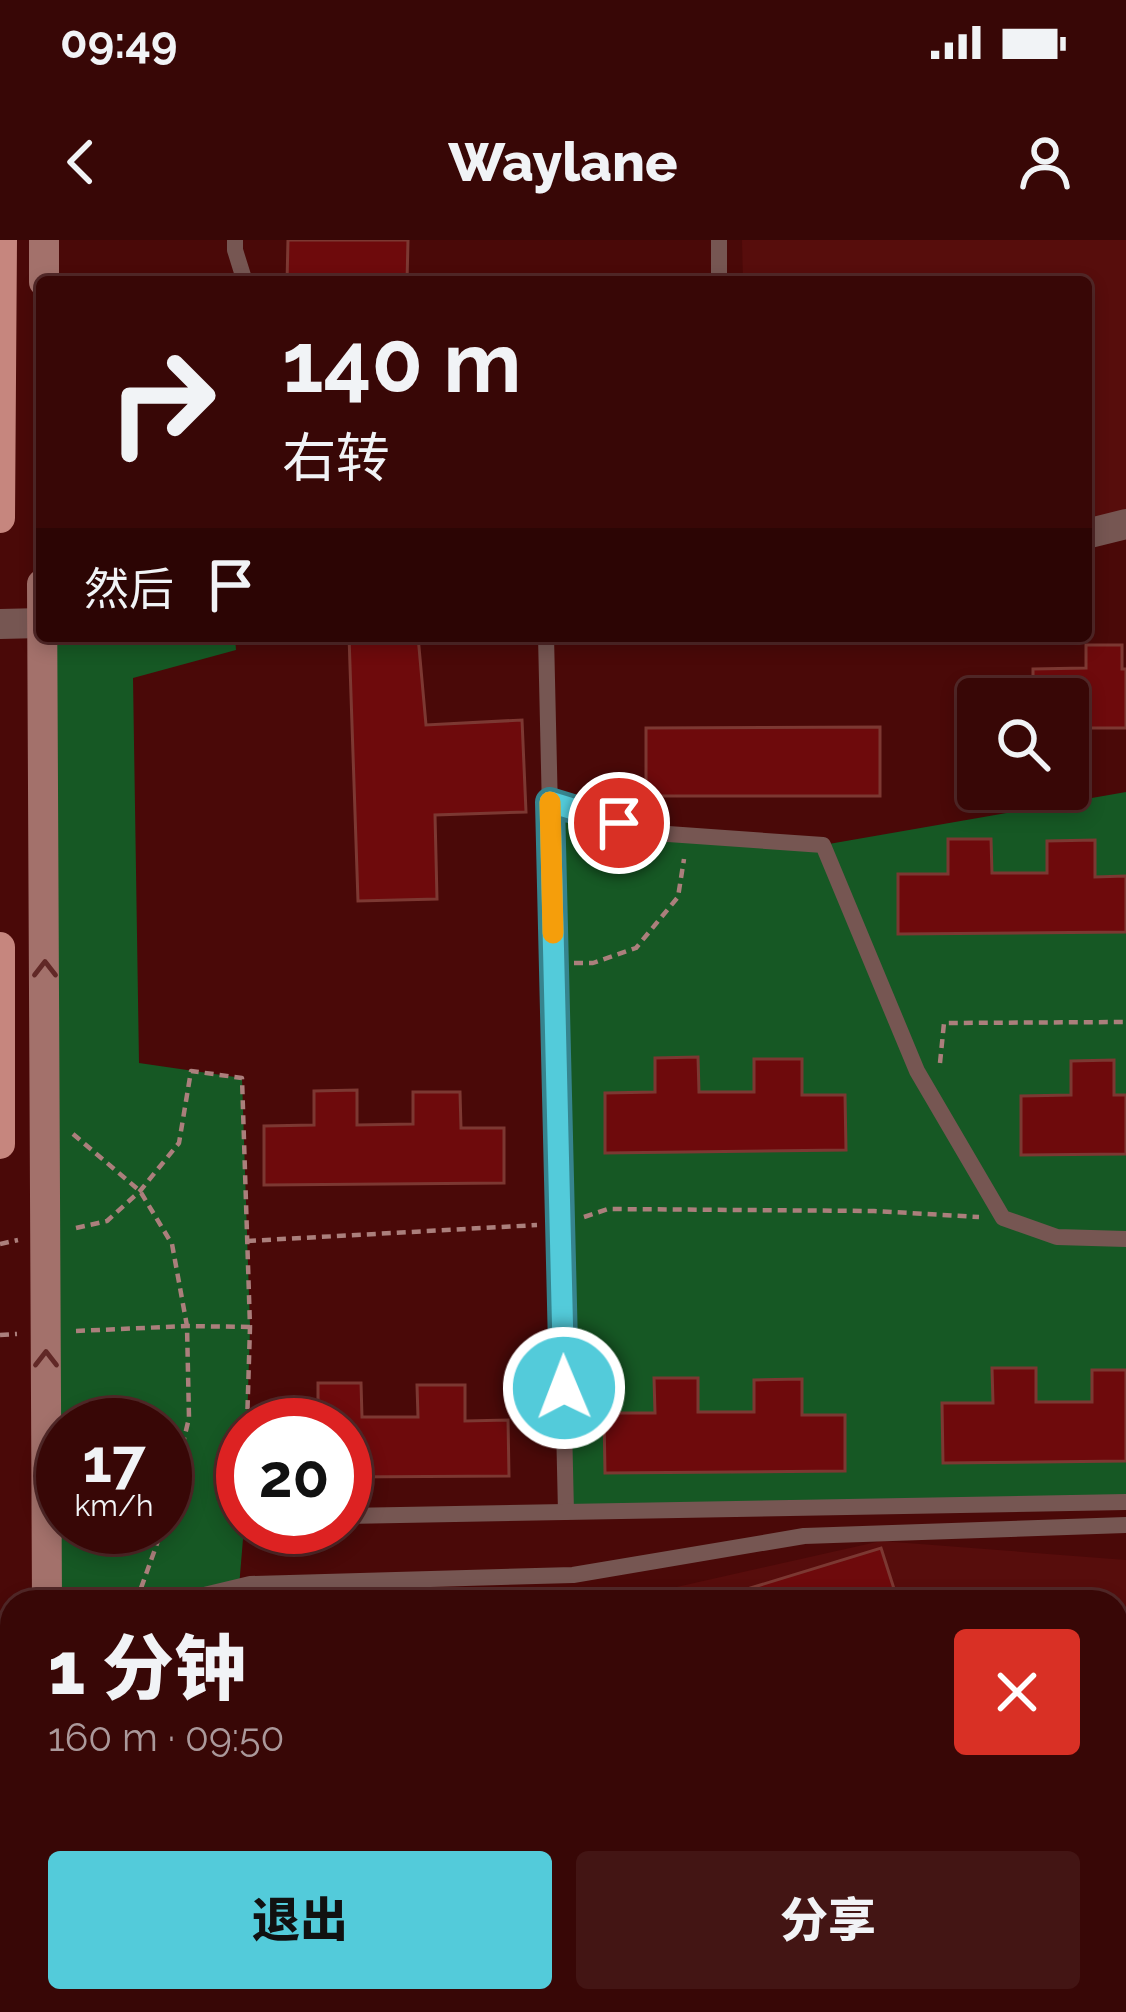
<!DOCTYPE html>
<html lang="zh">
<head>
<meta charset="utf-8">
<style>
	body { margin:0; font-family:Raleway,"Noto Sans SC",sans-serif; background:#431514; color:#f1f3f6; height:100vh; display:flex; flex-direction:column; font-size:45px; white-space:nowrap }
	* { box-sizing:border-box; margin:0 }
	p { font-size:39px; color:#ab999b }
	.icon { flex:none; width:66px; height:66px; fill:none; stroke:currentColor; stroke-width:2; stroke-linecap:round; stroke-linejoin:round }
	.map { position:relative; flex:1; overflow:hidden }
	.drawer { position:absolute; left:0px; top:1350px; width:1128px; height:423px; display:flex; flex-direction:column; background:#380706; border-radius:36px 36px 0 0; box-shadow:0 6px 18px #0003,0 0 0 3px #522828 }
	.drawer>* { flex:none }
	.hud { position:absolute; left:36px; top:36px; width:1056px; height:366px; border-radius:12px; box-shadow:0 6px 18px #0003,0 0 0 3px #522828; background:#380706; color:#f1f3f6; overflow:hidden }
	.tools { position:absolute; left:957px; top:438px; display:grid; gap:24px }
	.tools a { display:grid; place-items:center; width:132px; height:132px; border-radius:12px; background:#380706; box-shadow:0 6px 18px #0003,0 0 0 3px #522828; font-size:60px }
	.speed { position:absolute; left:36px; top:1158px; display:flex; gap:24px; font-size:60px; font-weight:700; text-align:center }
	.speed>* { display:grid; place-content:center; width:156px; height:156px; border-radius:50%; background:#380706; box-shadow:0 6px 18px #0003,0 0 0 3px #522828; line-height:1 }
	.speed small { font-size:30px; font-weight:400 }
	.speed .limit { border:18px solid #d22; background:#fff; color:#111 }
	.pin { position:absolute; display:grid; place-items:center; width:102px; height:102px; color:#fff; margin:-51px; border:6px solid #fff; border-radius:50%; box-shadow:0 3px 12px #0007 }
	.me { position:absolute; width:132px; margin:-66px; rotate:359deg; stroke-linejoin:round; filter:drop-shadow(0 0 9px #0008) }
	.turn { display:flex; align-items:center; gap:42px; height:252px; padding:0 48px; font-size:54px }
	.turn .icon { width:156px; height:156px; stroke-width:2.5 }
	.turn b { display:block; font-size:84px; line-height:102px }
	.then { display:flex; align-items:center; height:114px; padding:0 48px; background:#0003; gap:24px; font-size:45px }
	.round { display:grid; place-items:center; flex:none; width:126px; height:126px; border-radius:12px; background:#431514 }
	.overview { display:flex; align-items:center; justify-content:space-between; height:204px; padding:0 48px }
	h1 { font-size:72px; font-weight:800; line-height:90px }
	.action { display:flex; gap:24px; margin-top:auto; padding:24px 48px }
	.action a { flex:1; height:138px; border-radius:12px; background:#53cbda; color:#111; font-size:48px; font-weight:800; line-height:138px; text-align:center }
	.action a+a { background:#431514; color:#f1f3f6 }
	.status { display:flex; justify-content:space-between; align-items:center; height:84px; padding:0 60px; background:#380706; direction:ltr }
	.status svg { height:33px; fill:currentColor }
	header { display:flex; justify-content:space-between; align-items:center; height:156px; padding:0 48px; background:#380706; font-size:54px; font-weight:800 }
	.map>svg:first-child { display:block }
</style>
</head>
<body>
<div class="status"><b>09:49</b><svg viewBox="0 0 49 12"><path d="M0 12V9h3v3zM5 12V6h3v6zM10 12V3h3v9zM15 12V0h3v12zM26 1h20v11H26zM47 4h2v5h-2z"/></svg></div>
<header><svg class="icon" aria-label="back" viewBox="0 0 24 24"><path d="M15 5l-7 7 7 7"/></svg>Waylane<svg class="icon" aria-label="person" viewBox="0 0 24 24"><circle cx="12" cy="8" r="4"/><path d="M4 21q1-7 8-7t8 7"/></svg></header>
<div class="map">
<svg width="1126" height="1772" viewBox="0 0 1126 1772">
	<rect width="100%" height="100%" fill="#4a0908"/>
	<g fill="#570d0c">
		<path d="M742,0h384v284l-40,10v-252h-343z"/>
		<path d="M881,1301l245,19v452h-1099v-11h1089v-399h-540l52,-4z"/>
	</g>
	<g fill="#165824" fill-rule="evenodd">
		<path d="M42,396h193l1,14 -103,28 6,385 103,15 8,249 -3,98h-4l1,102 -5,60 -64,15h-128zM63,1185h102v102h-102z"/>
		<path d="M1126,552v710l-560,10 -16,-710 104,31 169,12z"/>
	</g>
	<g fill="#6e0a0c" stroke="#7c3832" stroke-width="3">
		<path d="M288,0h120l-1,42h-120z"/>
		<path d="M349,396h69l8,89 96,-5 4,92 -91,3 2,84 -79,2z"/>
		<path d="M1086,405h36v24h4v59h-58v-29h-35v-30l53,-1z"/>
		<path d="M880,487v69h-234v-68z"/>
		<path d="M948,599h43l1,34h55v-32l48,-1v37l31,-1v56l-228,2v-60h50z"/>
		<path d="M698,817l1,35h55v-33h48v36h43l1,55 -241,3v-60l50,-1v-34z"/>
		<path d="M1114,820v35h12v59l-105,1v-59l50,-1v-34z"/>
		<path d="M357,850v35l56,-1v-32h47l1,36h43v55l-240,2v-59l50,-1v-34z"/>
		<path d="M992,1128h44v34h56v-32h34v91l-183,2 -1,-60h51z"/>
		<path d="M654,1138h44v34h56v-32l48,-1v36h43v56l-240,2 -1,-60h51z"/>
		<path d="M318,1143h43l1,34h56l-1,-32h48v36l43,-1 1,56 -164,1v-52h-77v-6l50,-1z"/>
		<path d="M881,1308l15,47 -22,7h-169z"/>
		<path d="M1075,1349l2,13h-99v-3z"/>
		<rect x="1116" y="1490" width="10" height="20"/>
		<path d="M1126,1562v166l-10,1v-166z"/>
		<path d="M60,1761h56v11h-55z"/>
		<path d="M177,1761h80l-25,11h-58l-4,-8z"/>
		<path d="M392,1761h108l-24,11h-107z"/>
		<rect x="516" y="1761" width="50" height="11"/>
	</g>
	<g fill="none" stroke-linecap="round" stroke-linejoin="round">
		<g stroke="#ab7f7c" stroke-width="4.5" stroke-dasharray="9 6" stroke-linecap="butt">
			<path d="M574,723h19l43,-15 42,-51 6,-38"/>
			<path d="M940,823l4,-40 182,-1"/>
			<path d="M73,894l67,57 32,53 15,82 2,92 -24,100"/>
			<path d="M584,977l24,-8 266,2 105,6"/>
			<path d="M76,988l31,-7 33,-30 39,-48 12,-72 51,7 8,249 -3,98"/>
			<path d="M247,1001l290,-16"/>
			<path d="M0,1004l18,-4"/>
			<path d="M76,1091l111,-5 63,1"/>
			<path d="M0,1095l17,-1"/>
			<path d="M136,1362l27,-75"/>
		</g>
		<g stroke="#765652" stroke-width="16">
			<path d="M235,0v10l10,32"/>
			<path d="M719,42v-42"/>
			<path d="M546,396l20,876"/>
			<path d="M550,562l104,31 169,12 94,226 86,147 54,19 69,2"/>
			<path d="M345,1276l781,-14"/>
			<path d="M175,1362l75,-18 323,-9 231,-39 322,-11"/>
			<path d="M1116,1738h10"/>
			<path d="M581,1761v11"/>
			<path d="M291,1772l22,-11"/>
		</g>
		<g stroke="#765652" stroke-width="30">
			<path d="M1086,294l40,-10"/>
			<path d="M0,384l42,-1"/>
		</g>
		<g stroke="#a3716b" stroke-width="30">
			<path d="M44,42v-42"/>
			<path d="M42,344l5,1018"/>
			<path d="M0,1397l12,-3"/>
		</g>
		<g stroke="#c6867e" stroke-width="30">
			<path d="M0,278l2,-278"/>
			<path d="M0,707v197"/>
		</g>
	</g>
	<defs><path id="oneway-chevron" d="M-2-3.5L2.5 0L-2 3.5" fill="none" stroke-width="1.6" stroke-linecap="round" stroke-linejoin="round" transform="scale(3)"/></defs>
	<g stroke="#612826">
		<use href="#oneway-chevron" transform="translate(45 729) rotate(-90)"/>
		<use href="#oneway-chevron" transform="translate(46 1119) rotate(-90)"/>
	</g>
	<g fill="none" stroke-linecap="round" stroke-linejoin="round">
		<g stroke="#36848e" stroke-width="30">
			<path id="route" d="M564,1148l-14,-586 69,21"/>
		</g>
		<use href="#route" stroke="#53cbda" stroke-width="21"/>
		<path stroke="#f59e0b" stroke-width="21" d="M550,562l3,131"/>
	</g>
</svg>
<div class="tools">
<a><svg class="icon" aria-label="search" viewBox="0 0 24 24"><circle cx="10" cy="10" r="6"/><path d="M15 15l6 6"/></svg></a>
</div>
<div class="speed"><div>17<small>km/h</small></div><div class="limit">20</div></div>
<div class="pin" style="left:619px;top:583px;background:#d93025"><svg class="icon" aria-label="arrive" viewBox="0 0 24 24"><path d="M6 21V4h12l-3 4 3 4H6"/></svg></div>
<svg class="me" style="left:564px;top:1148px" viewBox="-20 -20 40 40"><circle r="17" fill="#53cbda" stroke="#fff" stroke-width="3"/><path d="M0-11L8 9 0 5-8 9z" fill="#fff"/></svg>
<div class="hud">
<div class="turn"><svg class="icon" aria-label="right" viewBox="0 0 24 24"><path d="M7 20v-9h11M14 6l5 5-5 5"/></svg><div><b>140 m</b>右转</div></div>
<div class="then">然后<svg class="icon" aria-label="arrive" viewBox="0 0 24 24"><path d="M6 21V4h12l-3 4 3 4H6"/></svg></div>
</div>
<section class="drawer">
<div class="overview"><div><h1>1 分钟</h1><p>160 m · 09:50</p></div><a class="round" style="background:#d93025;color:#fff"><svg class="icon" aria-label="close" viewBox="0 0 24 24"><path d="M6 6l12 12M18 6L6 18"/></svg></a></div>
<div class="action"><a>退出</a><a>分享</a></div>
</section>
</div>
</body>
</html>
